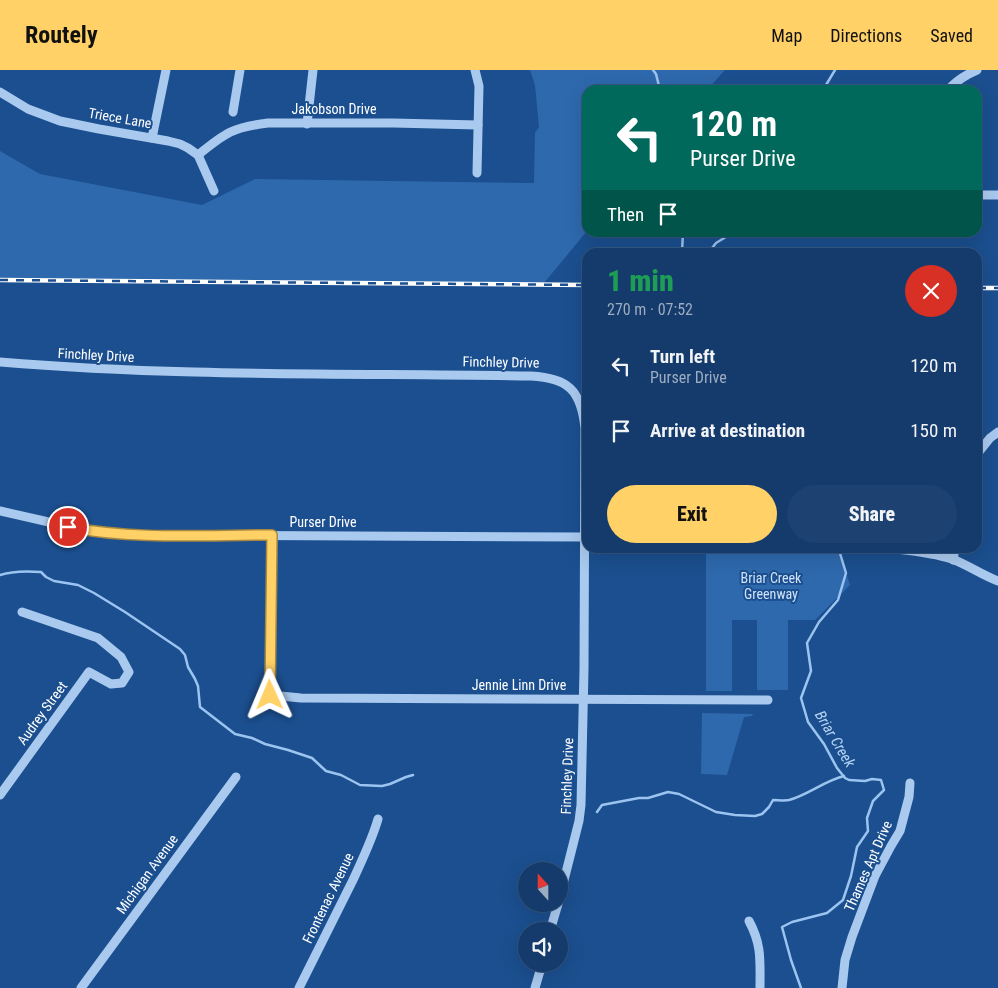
<!DOCTYPE html>
<html lang="en">
<head>
<meta charset="utf-8">
<style>
	body { margin:0; font-family:"Roboto Condensed",sans-serif; background:#1d4271; color:#f1f3f6; height:100vh; display:flex; flex-direction:column; font-size:19px; white-space:nowrap }
	* { box-sizing:border-box; margin:0 }
	p { font-size:16px; color:#9dadc1 }
	.icon { flex:none; width:28px; height:28px; fill:none; stroke:currentColor; stroke-width:2; stroke-linecap:round; stroke-linejoin:round }
	.map { position:relative; flex:1; overflow:hidden }
	.sheet { position:absolute; left:582px; top:178px; width:400px; height:305px; display:flex; flex-direction:column; background:#143b6b; border-radius:15px; box-shadow:0 5px 20px #0002,0 0 0 1px #33557e }
	.sheet>* { flex:none }
	.top-card { position:absolute; left:582px; top:15px; width:400px; height:152px; border-radius:15px; box-shadow:0 5px 20px #0002,0 0 0 1px #33557e; background:#00695c; color:#fff; overflow:hidden }
	.needle { width:32px; rotate:339deg }
	.tools { position:absolute; left:518px; top:792px; display:grid; gap:10px }
	.tools a { display:grid; place-items:center; width:50px; height:50px; border-radius:50%; background:#143b6b; box-shadow:0 5px 20px #0002,0 0 0 1px #33557e; font-size:25px }
	.pin { position:absolute; display:grid; place-items:center; width:42px; height:42px; color:#fff; margin:-21px; border:2px solid #fff; border-radius:50%; box-shadow:0 1px 5px #0007 }
	.me { position:absolute; width:55px; margin:-28px; rotate:359deg; stroke-linejoin:round; filter:drop-shadow(0 0 4px #0008) }
	.turn { display:flex; align-items:center; gap:18px; height:105px; padding:0 25px; font-size:22px }
	.turn .icon { width:65px; height:65px; stroke-width:2.5 }
	.turn b { display:block; font-size:35px; line-height:42px }
	.then { display:flex; align-items:center; height:48px; padding:0 25px; background:#0003; gap:10px; font-size:19px }
	.round { display:grid; place-items:center; flex:none; width:52px; height:52px; border-radius:26px; background:#1d4271 }
	.summary { display:flex; align-items:center; justify-content:space-between; height:85px; padding:0 25px }
	h1 { font-size:30px; font-weight:800; line-height:38px; color:#1e9e55 }
	.button { display:flex; gap:10px; margin-top:auto; padding:10px 25px }
	.button a { flex:1; height:58px; border-radius:30px; background:#ffd166; color:#111; font-size:20px; font-weight:800; line-height:58px; text-align:center }
	.button a+a { background:#1d4271; color:#f1f3f6 }
	ul { padding:0; list-style:none }
	li { display:flex; align-items:center; gap:15px; height:65px; padding:0 25px }
	li div { flex:1 }
	li b { display:block; font-size:19px }
	li em { font-style:normal }
	header { display:flex; align-items:center; gap:30px; box-sizing:border-box; height:70px; padding:0 25px; background:#ffd166; color:#111 }
	header strong { font-size:24px }
	nav { display:flex; gap:28px; margin-inline-start:auto; font-size:18px }
	.map>svg:first-child { display:block }
</style>
</head>
<body>
<header>
<strong>Routely</strong>
<nav><a>Map</a><a>Directions</a><a>Saved</a></nav>
</header>
<div class="map">
<svg width="998" height="918" viewBox="0 0 998 918">
	<rect width="100%" height="100%" fill="#1b4f8f"/>
	<g fill="#2e69ad">
		<path d="M530,0h195l-18,20h-119l-1,141 -43,52 -544,-4v-128l40,23 162,31 53,-26 279,4 1,-50 4,-6 -4,-42z"/>
		<path d="M706,480l133,1 11,34 -35,35h-27v70h-31v-70h-25v71h-26z"/>
		<path d="M702,643l51,1 -1,2 -8,1 -17,58 -26,-1z"/>
	</g>
	<g fill="none" stroke-linecap="round" stroke-linejoin="round">
		<g stroke="#9cc4f0" stroke-width="2.5">
			<path d="M653,0l3,4 4,16"/>
			<path d="M823,20l12,-20"/>
			<path d="M682,182l1,-20"/>
			<path d="M709,182l7,-9 18,-11"/>
			<path d="M0,505c12,-4 28,-4 41,-3l5,5 8,4 24,4 16,8 31,19 55,37 5,6 3,12 7,12 3,7 2,21 35,27 17,4 13,6 23,6 24,8 14,13 15,4 19,10 22,1 8,-2 16,-7 7,-2"/>
			<path d="M597,742l5,-7 37,-7h9l20,-6 11,2 37,18 19,3 20,1 7,-2 7,-7 4,-7c5,0 11,1 16,0 19,-5 35,-19 55,-24"/>
			<path d="M801,918l-10,-28 -9,-33 10,-5 35,-9 16,-13 8,-24 6,-29 11,-16 -1,-13 6,-17 11,-11 -3,-10 -9,-1 -7,2 -16,-1 -4,-2 -8,-10 -13,-24 -16,-22 -7,-24 10,-27 -4,-28 12,-21 19,-22 8,-27 -7,-23 -2,-2"/>
		</g>
		<g stroke="#a9c9ee" stroke-width="9">
			<path d="M475,0l4,16 -2,87"/>
			<path d="M948,20c8,-9 17,-15 29,-20"/>
			<path d="M0,22l28,17 32,12 39,8 69,12 12,3 8,4 10,7 16,36"/>
			<path d="M233,42l7,-42"/>
			<path d="M307,54l6,-54"/>
			<path d="M152,68l14,-68"/>
			<path d="M198,85c27,-22 35,-28 70,-32h125l85,2"/>
			<path d="M978,125h20"/>
			<path d="M0,292c177,15 354,11 531,14 37,2 50,14 54,52l-1,241 -3,136 -2,16 -20,79"/>
			<path d="M978,383l12,-15 8,-6"/>
			<path d="M0,441l84,19 30,3 31,2 443,2"/>
			<path d="M272,465l-2,160 31,3 467,2"/>
			<path d="M897,479c18,2 37,4 55,10 16,6 30,16 46,22"/>
			<path d="M953,490l2,-12"/>
			<path d="M0,725l89,-123 22,12 11,-1 7,-11 -8,-15 -23,-19 -76,-26"/>
			<path d="M749,851c13,24 11,40 11,67"/>
			<path d="M550,861l8,-27"/>
			<path d="M81,918l155,-211"/>
			<path d="M299,918c18,-36 36,-72 54,-108 9,-20 19,-40 25,-61"/>
			<path d="M535,918l7,-24"/>
			<path d="M842,918l3,-28 7,-23 23,-61 16,-30 9,-15 9,-34 1,-14"/>
		</g>
		<g stroke="#fff" stroke-width="4.5">
			<g id="rail">
				<path d="M0,210l588,5"/>
				<path d="M978,218h20"/>
			</g>
		</g>
		<use href="#rail" stroke="#1b4f8f" stroke-width="2.5" stroke-dasharray="8" stroke-linecap="butt"/>
	</g>
	<g fill="none" stroke-linecap="round" stroke-linejoin="round">
		<g stroke="#a68842" stroke-width="12">
			<path id="route" d="M68,457c67,13 136,8 204,8l-2,160"/>
		</g>
		<use href="#route" stroke="#ffd166" stroke-width="9"/>
	</g>
	<g text-anchor="middle" stroke-width="4" stroke-linejoin="round" paint-order="stroke">
		<g font-size="14" fill="#fff" stroke="#1b4f8f">
			<text x="334" y="44">Jakobson Drive</text>
			<text transform="translate(120 48) rotate(10)" y="5">Triece Lane</text>
			<text transform="translate(96 285) rotate(3)" y="5">Finchley Drive</text>
			<text transform="translate(501 292) rotate(1)" y="5">Finchley Drive</text>
			<text x="323" y="457">Purser Drive</text>
			<text x="519" y="620">Jennie Linn Drive</text>
			<text transform="translate(42 643) rotate(-54)" y="5">Audrey Street</text>
			<text transform="translate(567 706) rotate(-88)" y="5">Finchley Drive</text>
			<text transform="translate(868 796) rotate(-66)" y="5">Thames Apt Drive</text>
			<text transform="translate(147 804) rotate(-54)" y="5">Michigan Avenue</text>
			<text transform="translate(328 828) rotate(-64)" y="5">Frontenac Avenue</text>
		</g>
		<g font-size="14" fill="#cfe3fa" stroke="#1b4f8f">
			<text x="771" y="513">Briar Creek<tspan x="771" dy="16">Greenway</tspan></text>
		</g>
		<g font-size="15" font-style="italic" fill="#b5d3f5" stroke="#1b4f8f">
			<text transform="translate(835 669) rotate(59)" y="5">Briar Creek</text>
		</g>
	</g>
</svg>
<div class="tools">
<a><svg class="needle" viewBox="-14 -14 28 28"><path d="M0-13l5 13h-10z" fill="#e53935"/><path d="M0 13l5-13h-10z" fill="#9dadc1"/></svg></a>
<a><svg class="icon" aria-label="sound" viewBox="0 0 24 24"><path d="M4 9h4l5-4v14l-5-4H4zM17 9q2 3 0 6"/></svg></a>
</div>
<div class="pin" style="left:68px;top:457px;background:#d93025"><svg class="icon" aria-label="arrive" viewBox="0 0 24 24"><path d="M6 21V4h12l-3 4 3 4H6"/></svg></div>
<svg class="me" style="left:270px;top:625px" viewBox="-20 -20 40 40"><path d="M0-17L14 15 0 8-14 15z" fill="#ffd166" stroke="#fff" stroke-width="4"/></svg>
<div class="top-card">
<div class="turn"><svg class="icon" aria-label="left" viewBox="0 0 24 24"><path d="M17 20v-9H6M10 6l-5 5 5 5"/></svg><div><b>120 m</b>Purser Drive</div></div>
<div class="then">Then<svg class="icon" aria-label="arrive" viewBox="0 0 24 24"><path d="M6 21V4h12l-3 4 3 4H6"/></svg></div>
</div>
<section class="sheet">
<div class="summary"><div><h1>1 min</h1><p>270 m · 07:52</p></div><a class="round" style="background:#d93025;color:#fff"><svg class="icon" aria-label="close" viewBox="0 0 24 24"><path d="M6 6l12 12M18 6L6 18"/></svg></a></div>
<ul>
<li><svg class="icon" aria-label="left" viewBox="0 0 24 24"><path d="M17 20v-9H6M10 6l-5 5 5 5"/></svg><div><b>Turn left</b><p>Purser Drive</p></div><em>120 m</em></li>
<li><svg class="icon" aria-label="arrive" viewBox="0 0 24 24"><path d="M6 21V4h12l-3 4 3 4H6"/></svg><div><b>Arrive at destination</b></div><em>150 m</em></li>
</ul>
<div class="button"><a>Exit</a><a>Share</a></div>
</section>
</div>
</body>
</html>
